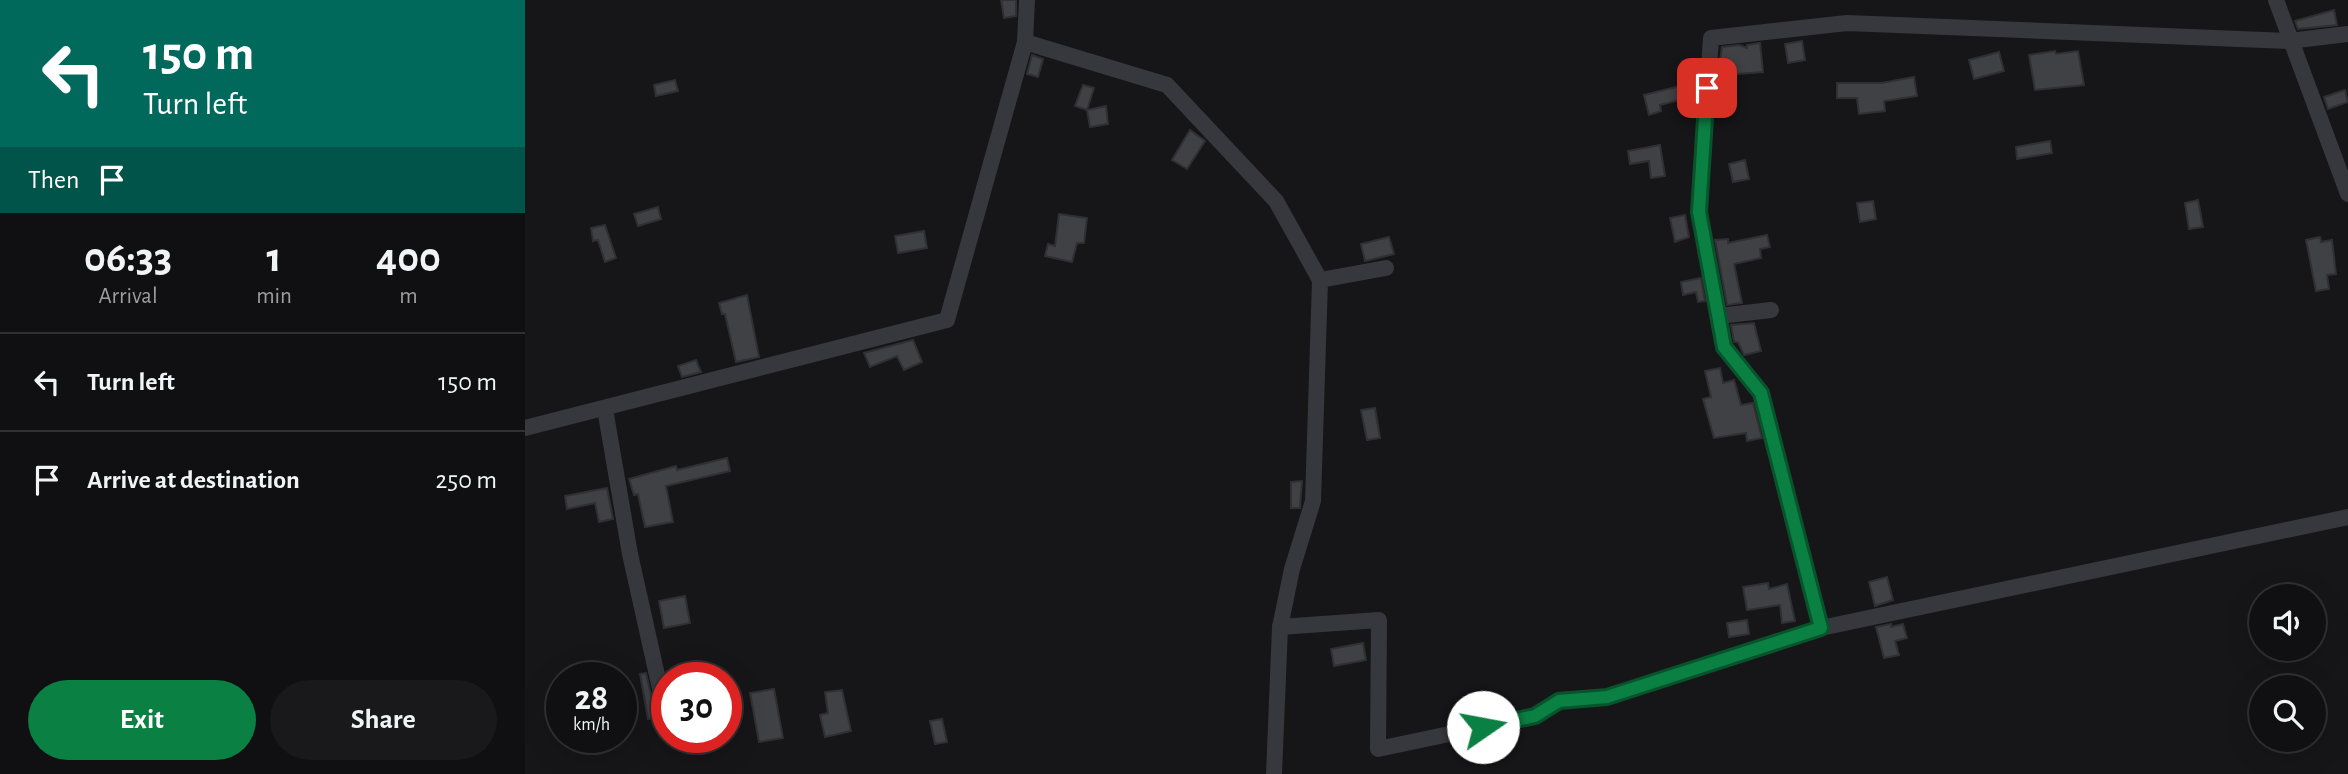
<!DOCTYPE html>
<html lang="en">
<head>
<meta charset="utf-8">
<style>
	body { margin:0; font-family:"Alegreya Sans",sans-serif; background:#19191b; color:#f1f3f6; height:100vh; display:flex; flex-direction:column; font-size:26px; white-space:nowrap }
	* { box-sizing:border-box; margin:0 }
	p { font-size:23px; color:#9c9d9f }
	.icon { flex:none; width:38px; height:38px; fill:none; stroke:currentColor; stroke-width:2; stroke-linecap:round; stroke-linejoin:round }
	.map { position:relative; flex:1; overflow:hidden }
	.sheet { display:flex; flex-direction:column; background:#101012; width:525px }
	.sheet>* { flex:none }
	.banner { background:#00695c; color:#fff; overflow:hidden }
	.tools { position:absolute; left:1724px; top:584px; display:grid; gap:14px }
	.tools a { display:grid; place-items:center; width:77px; height:77px; border-radius:50%; background:#101012; box-shadow:0 7px 28px #0002,0 0 0 2px #303032; font-size:35px }
	.speed { position:absolute; left:21px; top:662px; display:flex; gap:14px; font-size:35px; font-weight:700; text-align:center }
	.speed>* { display:grid; place-content:center; width:91px; height:91px; border-radius:50%; background:#101012; box-shadow:0 7px 28px #0002,0 0 0 2px #303032; line-height:1 }
	.speed small { font-size:18px; font-weight:400 }
	.speed .limit { border:10px solid #d22; background:#fff; color:#111 }
	.pin { position:absolute; display:grid; place-items:center; width:60px; height:60px; color:#fff; margin:-30px; border-radius:14px; box-shadow:0 4px 10px #0006 }
	.me { position:absolute; width:77px; margin:-38px; rotate:78deg; stroke-linejoin:round; filter:drop-shadow(0 0 5px #0008) }
	.turn { display:flex; align-items:center; gap:24px; height:147px; padding:0 28px; font-size:32px }
	.turn .icon { width:91px; height:91px; stroke-width:2.5 }
	.turn b { display:block; font-size:49px; line-height:60px }
	.then { display:flex; align-items:center; height:66px; padding:0 28px; background:#0003; gap:14px; font-size:26px }
	.eta { display:flex; justify-content:space-evenly; align-items:center; height:119px; text-align:center }
	.eta b { font-size:42px; font-weight:700; line-height:49px }
	.action { display:flex; gap:14px; margin-top:auto; padding:14px 28px }
	.action a { flex:1; height:80px; border-radius:42px; background:#0b8043; color:#fff; font-size:28px; font-weight:700; line-height:80px; text-align:center }
	.action a+a { background:#19191b; color:#f1f3f6 }
	ul { padding:0; list-style:none }
	li { display:flex; align-items:center; gap:21px; height:98px; padding:0 28px; border-top:2px solid #303032 }
	li div { flex:1 }
	li b { display:block; font-size:26px }
	li em { font-style:normal }
	main { display:flex; flex:1; min-height:0 }
	.map>svg:first-child { display:block }
</style>
</head>
<body>
<main>
<section class="sheet">
<div class="banner">
<div class="turn"><svg class="icon" aria-label="left" viewBox="0 0 24 24"><path d="M17 20v-9H6M10 6l-5 5 5 5"/></svg><div><b>150 m</b>Turn left</div></div>
<div class="then">Then<svg class="icon" aria-label="arrive" viewBox="0 0 24 24"><path d="M6 21V4h12l-3 4 3 4H6"/></svg></div>
</div>
<div class="eta">
<div><b>06:33</b><p>Arrival</p></div>
<div><b>1</b><p>min</p></div>
<div><b>400</b><p>m</p></div>
</div>
<ul>
<li><svg class="icon" aria-label="left" viewBox="0 0 24 24"><path d="M17 20v-9H6M10 6l-5 5 5 5"/></svg><div><b>Turn left</b></div><em>150 m</em></li>
<li><svg class="icon" aria-label="arrive" viewBox="0 0 24 24"><path d="M6 21V4h12l-3 4 3 4H6"/></svg><div><b>Arrive at destination</b></div><em>250 m</em></li>
</ul>
<div class="action"><a>Exit</a><a>Share</a></div>
</section>
<div class="map">
<svg width="1823" height="774" viewBox="0 0 1823 774">
	<rect width="100%" height="100%" fill="#161618"/>
	<g fill="#404145" stroke="#303034" stroke-width="2">
		<path d="M476,0h15v16l-12,2z"/>
		<path d="M1809,10l3,15 -39,4 -3,-8z"/>
		<path d="M1277,41l3,19 -17,3 -3,-19z"/>
		<path d="M1235,43l3,29 -26,2 -18,-6 3,-21 17,-2 8,3v-3z"/>
		<path d="M1530,51l1,3 22,-3 6,34 -49,5 -6,-35z"/>
		<path d="M1474,52l5,19 -30,8 -5,-19z"/>
		<path d="M507,55l11,4 -5,18 -11,-3z"/>
		<path d="M1389,77l3,19 -33,5 1,10 -26,3 -2,-16h-20v-15h45z"/>
		<path d="M150,80l3,11 -22,5 -2,-11z"/>
		<path d="M1167,83l3,13 -35,9 1,6 -12,4 -5,-20z"/>
		<path d="M558,85l11,3 -7,22 -12,-4z"/>
		<path d="M1820,90l3,12 -20,7 -4,-12z"/>
		<path d="M581,106l2,18 -18,3 -3,-17z"/>
		<path d="M665,130l15,11 -18,28 -15,-9z"/>
		<path d="M1525,141l2,12 -35,6 -1,-12z"/>
		<path d="M1135,145l5,31 -14,2 -2,-17 -19,3 -2,-13z"/>
		<path d="M1220,160l4,19 -16,3 -4,-18z"/>
		<path d="M1673,200l5,27 -14,2 -4,-26z"/>
		<path d="M1348,201l3,18 -16,3 -3,-19z"/>
		<path d="M133,207l3,12 -23,7 -4,-12z"/>
		<path d="M534,214l28,4 -3,25h-7l-5,19 -27,-6 3,-12 7,2z"/>
		<path d="M1160,215l4,22 -14,5 -5,-24z"/>
		<path d="M80,225l11,33 -11,4 -7,-22 -5,1 -2,-13z"/>
		<path d="M399,231l3,17 -29,5 -3,-17z"/>
		<path d="M1242,235l3,12 -10,2 1,9 -27,6 8,39 -15,2 -12,-65 13,-1v4z"/>
		<path d="M864,237l5,17 -29,7 -4,-17z"/>
		<path d="M1795,237l1,5 11,-2 4,34 -9,1 2,14 -13,2 -10,-51z"/>
		<path d="M1176,278l4,23 -7,1 -2,-10 -13,3 -2,-13z"/>
		<path d="M222,295l12,62 -23,5 -11,-48h-3l-3,-11z"/>
		<path d="M1229,323l7,28 -17,4 -6,-13h-4l-3,-17z"/>
		<path d="M388,340l9,22 -18,8 -7,-14 -27,11 -6,-14z"/>
		<path d="M171,360l5,12 -19,5 -4,-11z"/>
		<path d="M1195,368l3,15 11,-3 7,25 12,-2 9,35 -15,3 -1,-8 -32,5 -11,-39 8,-2 -6,-26z"/>
		<path d="M850,408l5,30 -13,2 -6,-30z"/>
		<path d="M202,458l3,13 -64,15 7,36 -28,5 -7,-33 -4,1 -5,-16 47,-13 1,4z"/>
		<path d="M777,481l-2,27h-9v-26z"/>
		<path d="M82,488l6,31 -14,3 -4,-19 -28,6 -2,-13z"/>
		<path d="M1362,577l6,23 -18,6 -6,-24z"/>
		<path d="M1243,583l1,6 18,-5 8,37 -13,2 -2,-18 -33,5 -4,-23z"/>
		<path d="M160,596l5,27 -26,5 -5,-27z"/>
		<path d="M1222,620l2,14 -20,3 -2,-14z"/>
		<path d="M1366,624v3l12,-3 4,14 -12,3 4,14 -15,3 -8,-31z"/>
		<path d="M838,643l3,17 -32,6 -3,-17z"/>
		<path d="M121,673l10,44 -8,2 -8,-45z"/>
		<path d="M249,689l9,49 -24,4 -9,-49z"/>
		<path d="M317,690l9,41 -26,6 -5,-22 8,-2 -3,-21z"/>
		<path d="M417,719l5,23 -12,2 -5,-23z"/>
	</g>
	<g fill="none" stroke-linecap="round" stroke-linejoin="round">
		<g stroke="#37383d" stroke-width="16">
			<path d="M1751,0l72,194"/>
			<path d="M1823,34l-59,7 -442,-18 -136,15 -12,174 25,135 37,46 60,235 527,-111"/>
			<path d="M500,42l142,43 109,116 44,79 -7,221 -21,68 -12,58 -6,147"/>
			<path d="M795,280l66,-12"/>
			<path d="M1194,316l52,-6"/>
			<path d="M80,409l25,145 37,166"/>
			<path d="M0,428l422,-108 78,-278 2,-42"/>
			<path d="M755,627l99,-7 -1,129 157,-33 24,-16 47,-3 215,-69"/>
		</g>
	</g>
	<g fill="none" stroke-linecap="round" stroke-linejoin="round">
		<g stroke="#07532c" stroke-width="18">
			<path id="route" d="M958,727l52,-11 24,-15 48,-4 214,-69 -60,-235 -37,-46 -25,-135 8,-124"/>
		</g>
		<use href="#route" stroke="#0b8043" stroke-width="12"/>
	</g>
</svg>
<div class="tools">
<a><svg class="icon" aria-label="sound" viewBox="0 0 24 24"><path d="M4 9h4l5-4v14l-5-4H4zM17 9q2 3 0 6"/></svg></a>
<a><svg class="icon" aria-label="search" viewBox="0 0 24 24"><circle cx="10" cy="10" r="6"/><path d="M15 15l6 6"/></svg></a>
</div>
<div class="speed"><div>28<small>km/h</small></div><div class="limit">30</div></div>
<div class="pin" style="left:1182px;top:88px;background:#d93025"><svg class="icon" aria-label="arrive" viewBox="0 0 24 24"><path d="M6 21V4h12l-3 4 3 4H6"/></svg></div>
<svg class="me" style="left:958px;top:727px" viewBox="-20 -20 40 40"><circle r="19" fill="#fff"/><path d="M0-13L10 11 0 6-10 11z" fill="#0b8043"/></svg>
</div>
</main>
</body>
</html>
